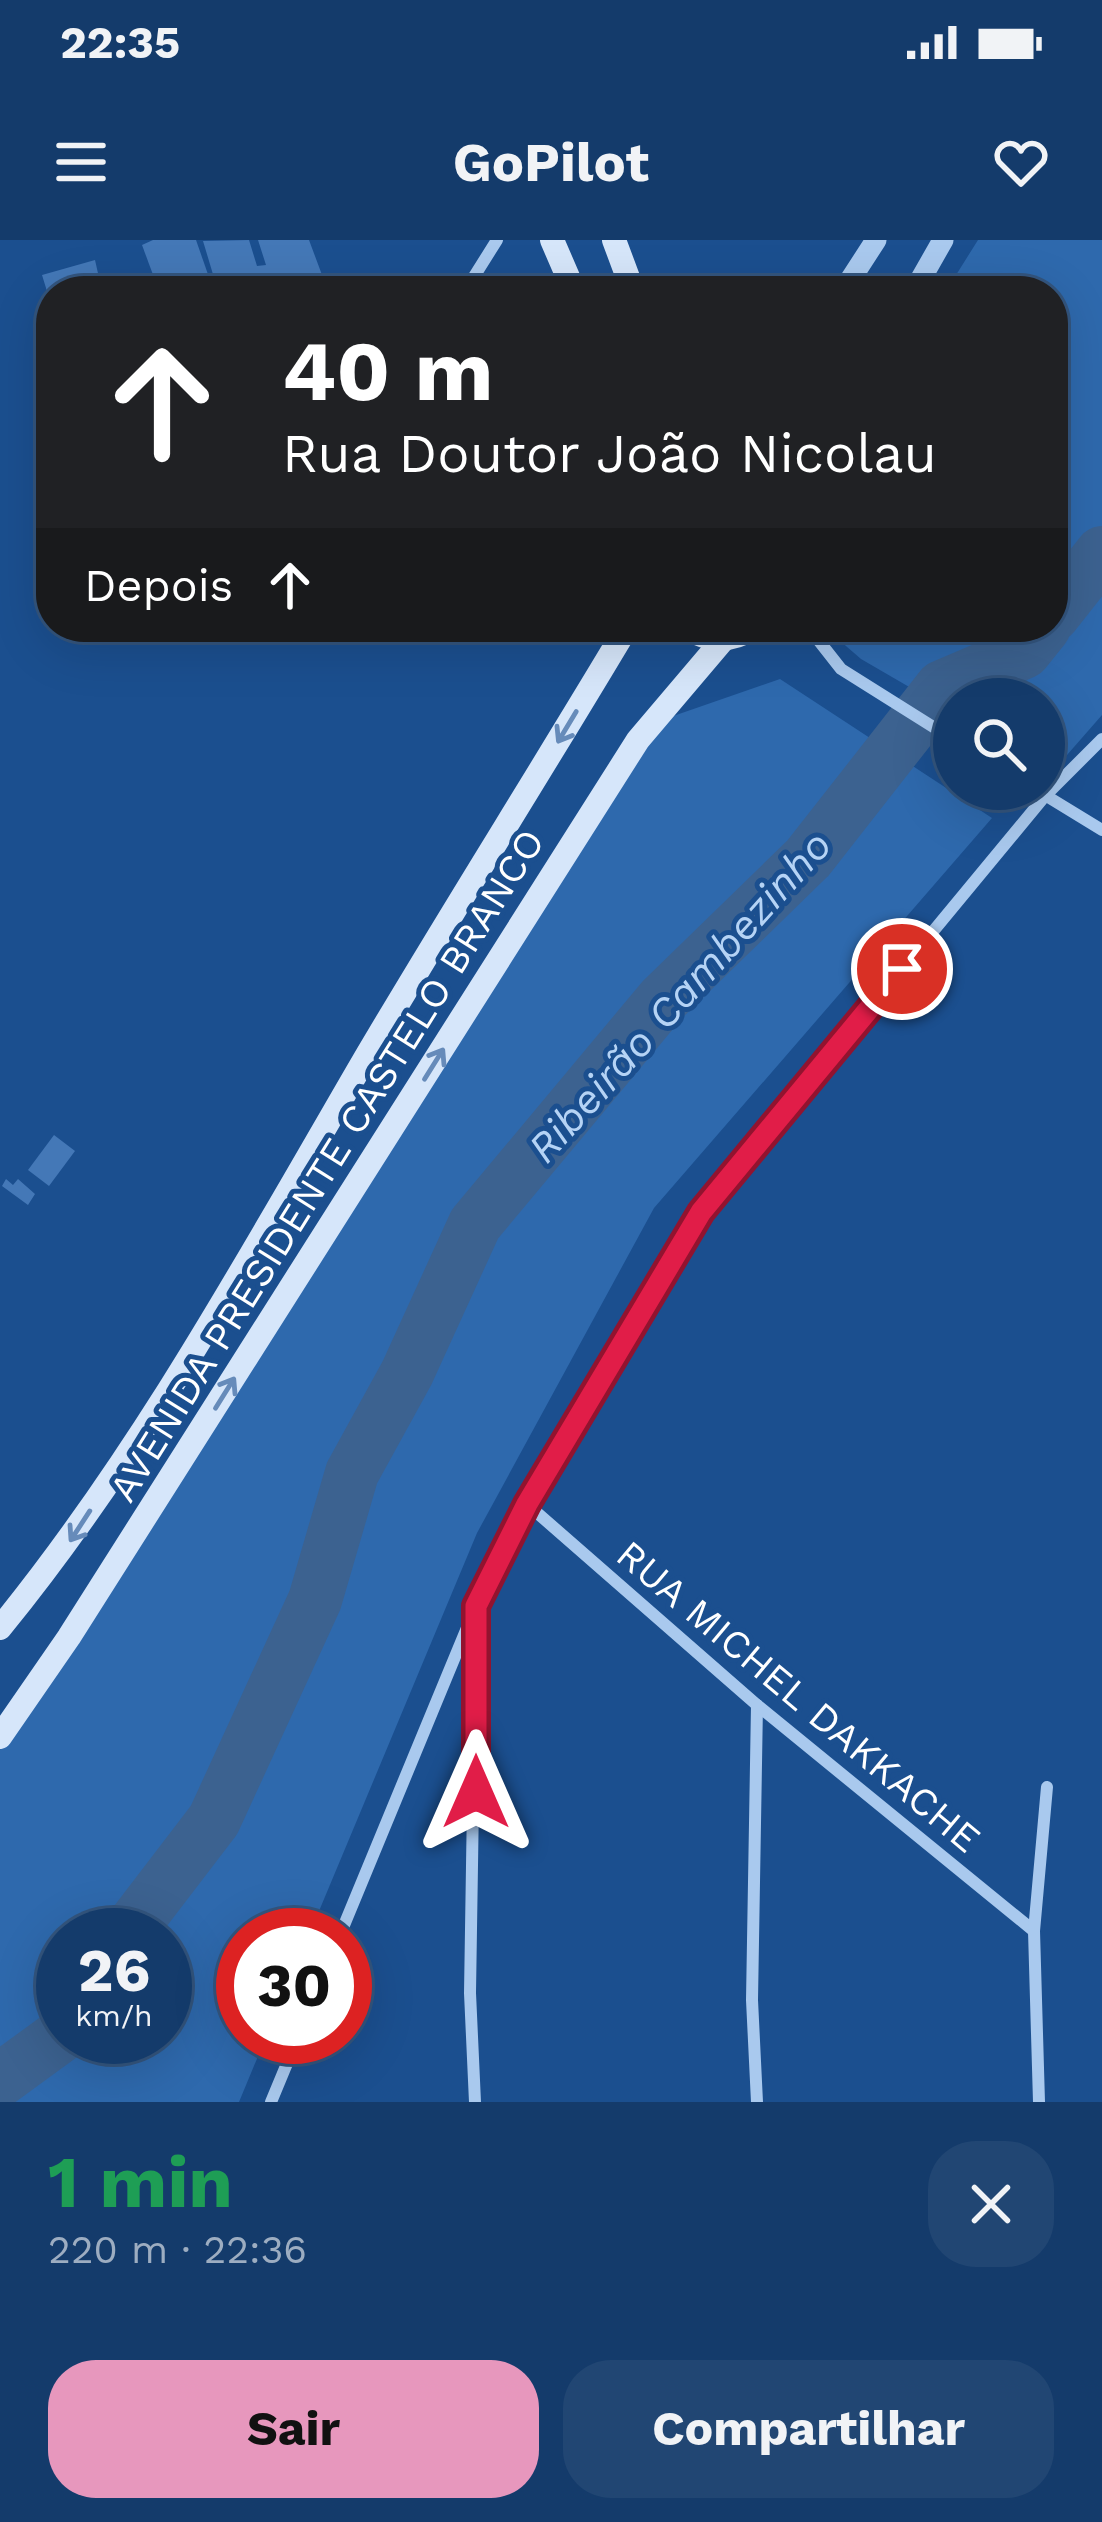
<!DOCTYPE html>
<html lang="pt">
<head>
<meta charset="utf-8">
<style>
	body { margin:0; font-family:"Work Sans",sans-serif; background:#214673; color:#f1f3f6; height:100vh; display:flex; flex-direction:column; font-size:45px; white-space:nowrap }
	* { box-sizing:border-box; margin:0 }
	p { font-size:39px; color:#9dadc1 }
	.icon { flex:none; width:66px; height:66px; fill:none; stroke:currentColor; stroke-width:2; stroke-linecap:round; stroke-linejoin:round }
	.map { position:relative; height:1862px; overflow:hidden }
	.drawer { display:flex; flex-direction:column; background:#143b6b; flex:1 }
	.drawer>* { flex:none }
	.banner { position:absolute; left:36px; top:36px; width:1032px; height:366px; border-radius:48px; box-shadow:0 12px 48px #0002,0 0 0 3px #33557e; background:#202124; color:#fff; overflow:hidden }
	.buttons { position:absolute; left:933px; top:438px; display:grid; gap:24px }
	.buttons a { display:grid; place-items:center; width:132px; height:132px; border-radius:50%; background:#143b6b; box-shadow:0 12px 48px #0002,0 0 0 3px #33557e; font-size:60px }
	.speed { position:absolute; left:36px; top:1668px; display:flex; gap:24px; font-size:60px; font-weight:700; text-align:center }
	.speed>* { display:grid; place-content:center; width:156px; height:156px; border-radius:50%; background:#143b6b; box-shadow:0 12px 48px #0002,0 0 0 3px #33557e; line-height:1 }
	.speed small { font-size:30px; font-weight:400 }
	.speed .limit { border:18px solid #d22; background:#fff; color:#111 }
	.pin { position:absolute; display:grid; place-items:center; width:102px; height:102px; color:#fff; margin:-51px; border:6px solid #fff; border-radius:50%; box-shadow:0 3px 12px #0007 }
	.me { position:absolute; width:132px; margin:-66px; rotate:0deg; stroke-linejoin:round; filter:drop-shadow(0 0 9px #0008) }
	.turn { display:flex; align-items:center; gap:42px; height:252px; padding:0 48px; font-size:54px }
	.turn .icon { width:156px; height:156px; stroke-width:2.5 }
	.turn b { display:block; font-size:84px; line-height:102px }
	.then { display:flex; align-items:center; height:114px; padding:0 48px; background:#0003; gap:24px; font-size:45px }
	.round { display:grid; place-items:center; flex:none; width:126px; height:126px; border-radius:48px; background:#214673 }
	.head { display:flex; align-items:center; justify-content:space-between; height:204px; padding:0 48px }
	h1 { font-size:72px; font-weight:700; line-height:90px; color:#1e9e55 }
	.cta { display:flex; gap:24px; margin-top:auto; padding:24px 48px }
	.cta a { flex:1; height:138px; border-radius:48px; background:#e797bd; color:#111; font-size:48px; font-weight:700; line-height:138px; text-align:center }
	.cta a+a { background:#214673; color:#f1f3f6 }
	.status { display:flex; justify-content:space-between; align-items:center; height:84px; padding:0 60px; background:#143b6b; direction:ltr }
	.status svg { height:33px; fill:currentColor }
	header { display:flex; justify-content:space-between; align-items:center; height:156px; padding:0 48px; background:#143b6b; font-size:54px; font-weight:700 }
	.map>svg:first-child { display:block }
</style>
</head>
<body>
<div class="status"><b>22:35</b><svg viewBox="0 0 49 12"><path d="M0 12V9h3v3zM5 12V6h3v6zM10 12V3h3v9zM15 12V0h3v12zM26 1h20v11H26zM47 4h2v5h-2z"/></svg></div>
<header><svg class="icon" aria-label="menu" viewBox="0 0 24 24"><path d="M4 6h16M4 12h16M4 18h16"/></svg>GoPilot<svg class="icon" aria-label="heart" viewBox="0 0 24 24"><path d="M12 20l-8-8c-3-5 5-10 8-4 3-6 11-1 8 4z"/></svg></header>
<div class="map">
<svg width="1102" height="1862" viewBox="0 0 1102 1862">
	<rect width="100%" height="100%" fill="#1b4f8f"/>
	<g fill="#2e69ad" fill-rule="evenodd">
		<path d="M978,0h124v475l-49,56 -9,-6v-66h-90v14l-93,-54 -37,-32h229v-336h-107z"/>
		<path d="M780,439l212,139 -338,390 -177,325 -168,402h-66v102h23l-27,65h-239v-356l656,-1024zM63,1695h102v102h-102z"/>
	</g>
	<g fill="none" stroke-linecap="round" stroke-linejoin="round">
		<g stroke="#3c6290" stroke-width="54">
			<path d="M1053,375l49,-62"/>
			<path d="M126,1695l88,-115 101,-220 37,-127 55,-100 68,-149 188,-225 145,-141 134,-171 82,-35 20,-25"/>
			<path d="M0,1840l63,-46"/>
		</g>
	</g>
	<g fill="#4478b7">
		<path d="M153,0h43l15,43 -20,8h-32l-17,-46z"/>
		<path d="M249,0l8,26 9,-1 -8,-25h51l19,51h-110l-15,-50z"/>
		<path d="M95,20l7,31h-51l-1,10 -8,-26z"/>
		<path d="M54,895l21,16 -26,35 -21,-16z"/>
		<path d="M6,939l7,6 5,-6 17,15 -7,11 -26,-19z"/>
	</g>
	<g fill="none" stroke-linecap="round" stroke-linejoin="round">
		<g stroke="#a9c9ee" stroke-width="12">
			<path d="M465,51l32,-51"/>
			<path d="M808,387l33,42 113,71"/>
			<path d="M1035,549l67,41"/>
			<path d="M527,1264l230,201 277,226"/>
			<path d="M340,1695l136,-329 51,-102 174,-292 344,-416 57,-57"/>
			<path d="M271,1862l27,-65"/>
			<path d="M475,1862l-5,-109 6,-382"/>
			<path d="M757,1862l-5,-102 5,-295"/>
			<path d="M1039,1862l-5,-171 13,-144"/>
		</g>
		<g stroke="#a9c9ee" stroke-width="21">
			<path d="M843,51l33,-51"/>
			<path d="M914,51l29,-51"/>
		</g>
		<g stroke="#d6e6fa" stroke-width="24">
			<path d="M552,0l22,51"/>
			<path d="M614,0l19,51"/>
			<path d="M685,387c25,16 45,15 71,0"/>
			<path d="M0,1388c142,-174 250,-372 363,-566 86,-146 177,-289 264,-435"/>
			<path d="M0,1497l69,-100 569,-897 84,-99"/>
		</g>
	</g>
	<defs><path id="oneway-shaft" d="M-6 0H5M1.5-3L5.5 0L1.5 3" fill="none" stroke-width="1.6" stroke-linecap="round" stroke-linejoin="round" transform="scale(3)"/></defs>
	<g stroke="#668bba">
		<use href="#oneway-shaft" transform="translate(567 487) rotate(121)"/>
		<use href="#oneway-shaft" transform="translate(434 824) rotate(-58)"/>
		<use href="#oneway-shaft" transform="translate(225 1153) rotate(-58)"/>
		<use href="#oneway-shaft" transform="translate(80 1286) rotate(123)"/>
	</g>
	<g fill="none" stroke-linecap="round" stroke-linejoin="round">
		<g stroke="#92132f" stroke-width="30">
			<path id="route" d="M476,1552v-186l51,-102 174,-292 201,-243"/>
		</g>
		<use href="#route" stroke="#e11d48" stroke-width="21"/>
	</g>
	<g text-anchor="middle" stroke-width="10" stroke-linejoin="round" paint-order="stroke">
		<g font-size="39" fill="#fff" stroke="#1b4f8f">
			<text transform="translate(326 925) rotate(-58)" y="14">AVENIDA PRESIDENTE CASTELO BRANCO</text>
			<text transform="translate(799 1456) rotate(40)" y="14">RUA MICHEL DAKKACHE</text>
		</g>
		<g font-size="42" font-style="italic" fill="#b5d3f5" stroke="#1b4f8f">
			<text transform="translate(679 756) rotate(-48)" y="15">Ribeirão Cambezinho</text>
		</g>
	</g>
</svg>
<div class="buttons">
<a><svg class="icon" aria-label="search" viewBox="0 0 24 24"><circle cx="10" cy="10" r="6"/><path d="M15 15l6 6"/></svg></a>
</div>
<div class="speed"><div>26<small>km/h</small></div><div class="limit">30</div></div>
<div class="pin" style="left:902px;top:729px;background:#d93025"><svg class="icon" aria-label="arrive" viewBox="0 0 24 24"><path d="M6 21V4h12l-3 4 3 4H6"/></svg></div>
<svg class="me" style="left:476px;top:1552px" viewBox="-20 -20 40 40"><path d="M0-17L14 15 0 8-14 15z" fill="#e11d48" stroke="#fff" stroke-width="4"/></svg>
<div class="banner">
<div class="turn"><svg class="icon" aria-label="ahead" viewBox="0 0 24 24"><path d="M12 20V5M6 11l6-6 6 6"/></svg><div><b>40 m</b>Rua Doutor João Nicolau</div></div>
<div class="then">Depois<svg class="icon" aria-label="ahead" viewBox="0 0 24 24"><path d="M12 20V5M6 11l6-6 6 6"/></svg></div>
</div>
</div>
<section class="drawer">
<div class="head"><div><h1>1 min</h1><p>220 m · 22:36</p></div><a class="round"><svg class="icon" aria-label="close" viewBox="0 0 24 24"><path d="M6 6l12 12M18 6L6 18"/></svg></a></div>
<div class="cta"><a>Sair</a><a>Compartilhar</a></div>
</section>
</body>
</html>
